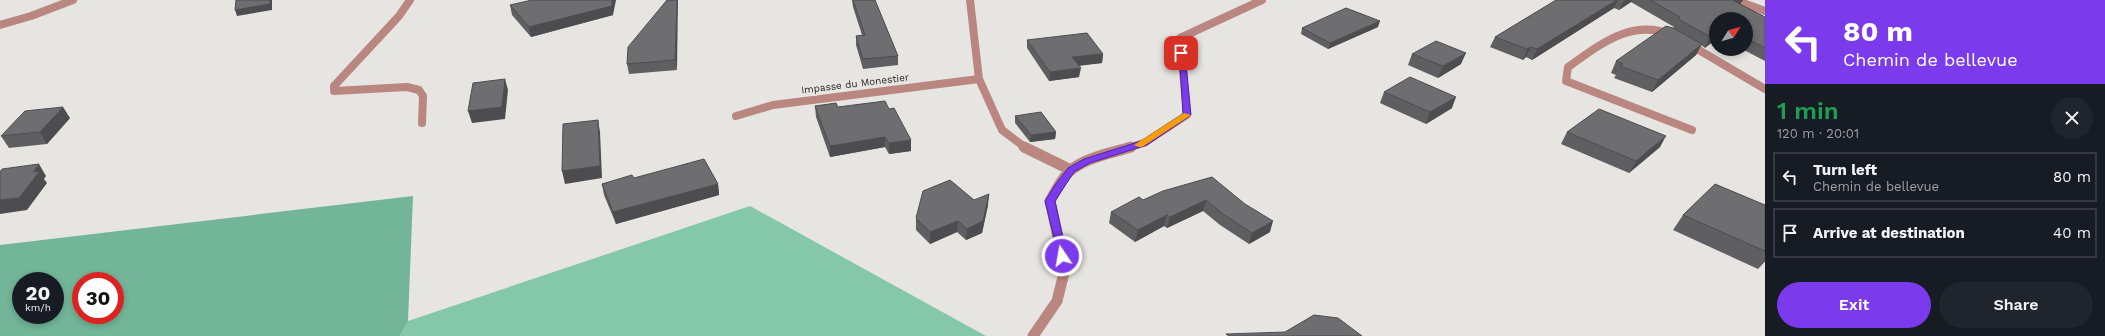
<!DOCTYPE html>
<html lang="en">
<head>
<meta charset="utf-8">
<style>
	body { margin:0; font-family:"Work Sans",sans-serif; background:#20242c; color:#f1f3f6; height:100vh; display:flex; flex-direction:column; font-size:15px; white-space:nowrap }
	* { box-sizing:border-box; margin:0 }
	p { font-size:13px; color:#9ea1a6 }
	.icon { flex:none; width:22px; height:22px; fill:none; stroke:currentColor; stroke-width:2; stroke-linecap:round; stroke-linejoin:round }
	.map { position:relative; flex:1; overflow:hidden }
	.details { display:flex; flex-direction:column; background:#171b24; width:340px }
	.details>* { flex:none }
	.guide { background:#7c3aed; color:#fff; overflow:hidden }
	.needle { width:26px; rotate:53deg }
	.tools { position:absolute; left:1709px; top:12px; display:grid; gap:8px }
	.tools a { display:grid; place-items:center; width:44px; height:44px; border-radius:50%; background:#171b24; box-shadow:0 2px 6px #0003; font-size:20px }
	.speed { position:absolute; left:12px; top:272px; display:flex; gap:8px; font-size:20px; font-weight:700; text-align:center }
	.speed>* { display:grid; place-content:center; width:52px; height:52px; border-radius:50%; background:#171b24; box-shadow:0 2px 6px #0003; line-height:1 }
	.speed small { font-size:10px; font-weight:400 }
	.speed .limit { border:6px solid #d22; background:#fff; color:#111 }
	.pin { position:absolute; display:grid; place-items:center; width:34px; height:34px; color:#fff; margin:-17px; border-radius:8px; box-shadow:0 2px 6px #0006 }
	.me { position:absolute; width:44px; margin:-22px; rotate:348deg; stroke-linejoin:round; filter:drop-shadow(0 0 3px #0008) }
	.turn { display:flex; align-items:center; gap:14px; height:84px; padding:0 12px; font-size:18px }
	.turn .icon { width:52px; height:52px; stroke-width:2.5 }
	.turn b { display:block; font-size:28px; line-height:34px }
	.round { display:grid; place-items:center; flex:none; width:42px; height:42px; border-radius:21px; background:#20242c }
	.summary { display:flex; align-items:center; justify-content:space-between; height:68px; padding:0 12px }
	h1 { font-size:24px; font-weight:600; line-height:30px; color:#1e9e55 }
	.action { display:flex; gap:8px; margin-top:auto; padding:8px 12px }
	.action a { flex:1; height:46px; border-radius:24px; background:#7c3aed; color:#fff; font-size:16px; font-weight:600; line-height:46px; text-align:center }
	.action a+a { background:#20242c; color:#f1f3f6 }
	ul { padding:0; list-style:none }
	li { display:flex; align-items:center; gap:12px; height:50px; margin:0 8px 6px; padding:0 4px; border:2px solid #363941; border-radius:0px }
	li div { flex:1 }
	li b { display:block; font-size:15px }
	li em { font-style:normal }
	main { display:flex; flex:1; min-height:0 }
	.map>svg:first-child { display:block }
</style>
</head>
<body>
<main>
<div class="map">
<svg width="1765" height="336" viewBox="0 0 1765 336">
	<rect width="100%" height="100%" fill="#e7e5e2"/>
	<path fill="#84c7a9" d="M750,206l236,130h-586l8,-15z"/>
	<path fill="#72b598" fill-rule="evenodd" d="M413,196l-5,125 -8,15h-400v-91zM21,281h34v34h-34zM81,281h34v34h-34z"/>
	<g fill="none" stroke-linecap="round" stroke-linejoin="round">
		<g stroke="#ba8780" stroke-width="8">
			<path d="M410,0l-11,16 -65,70v5l73,-4 12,3 4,6 -1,27"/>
			<path d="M970,0l9,79 23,51 24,18"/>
			<path d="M1735,0l30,11"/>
			<path d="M0,25l31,-9 42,-16"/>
			<path d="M1673,35c-42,-17 -72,9 -105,32l-2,14 126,49"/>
			<path d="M1687,43l78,46"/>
			<path d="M736,116l37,-11 206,-26"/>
			<path d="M1127,148l17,-5 43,-28 -7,-77 82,-38"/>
		</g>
		<g stroke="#ba8780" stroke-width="11">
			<path d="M1024,147l47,23"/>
			<path d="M1033,336l24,-35 8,-32 -15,-68c6,-10 12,-24 21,-31 16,-13 41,-17 60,-23"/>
		</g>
	</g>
	<g fill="#5f5e60">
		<path d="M667,0l10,70 -48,4 -2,-10z"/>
		<path d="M852,0h23l23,56v9l-35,4 -7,-24v-9l6,-1 -9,-28z"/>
		<path d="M1557,0h186l-3,4 25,13v44l-23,-12h4v-30h-30v20l-11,9 -4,-3 -5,10 -44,37 -38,-14 2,-3 -5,-2 5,-12 57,-33 1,-1 -43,-25 -12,8 -5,-2 -82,52 -6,-3 -3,3 -33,-13 5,-10z"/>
		<path d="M510,5l103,10 -82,22 -19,-22z"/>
		<path d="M1378,27l-50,22 -27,-15 1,-6z"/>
		<path d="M1027,40l76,14 -1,9 -23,3v11l-30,4 -22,-33z"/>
		<path d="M1412,54l49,10 -23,14 -30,-13z"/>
		<path d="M1384,92l68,16 -26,16 -46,-21z"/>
		<path d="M815,106l23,1 73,44 -22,3 -4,-7 -55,10 -14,-40z"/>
		<path d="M1015,116l41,16 -1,7 -25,3 -15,-19z"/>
		<path d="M70,118l-23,26 -38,4 -8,-12z"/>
		<path d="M1567,132l93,15 -31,26 -68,-29z"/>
		<path d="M1212,177l58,55 -21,12 -29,-19 -17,-14 -36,17 -3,-2 -29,16 -26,-19 2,-11 32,-12z"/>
		<path d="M634,178l84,6 1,11 -103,29 -12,-29 -2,-11z"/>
		<path d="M974,200l14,5 -6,28 -16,7 -9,-8 -27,12 -14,-14v-12z"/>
		<path d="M1765,205v56l-7,8 -85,-39 10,-15z"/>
	</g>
	<g fill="#4d4c4e">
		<path d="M270,0h2v10l-35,6 -2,-6z"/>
		<path d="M612,0h4l-3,15 -82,22 -2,-10z"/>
		<path d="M677,0h1l-1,70 -2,-10z"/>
		<path d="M1617,0h1l-4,8 -82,52 5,-11z"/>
		<path d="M1624,0h9l-2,2 -12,8z"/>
		<path d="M1737,0h6l-5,7 -4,-6z"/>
		<path d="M1380,21l-2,6 -50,22 2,-6z"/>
		<path d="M1716,34v5l-11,9 6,-11z"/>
		<path d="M1702,44l-6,11 -44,37 6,-12z"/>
		<path d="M1531,47l-5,10 -3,3 4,-11z"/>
		<path d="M1466,53l-5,11 -23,14 5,-12z"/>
		<path d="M1103,54l-1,9 -31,3 1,-9z"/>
		<path d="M1081,68l-2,9 -30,4 1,-9z"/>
		<path d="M505,79l3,11 -3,29 -33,4 -4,-12z"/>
		<path d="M1456,97l-4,11 -26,16 4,-12z"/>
		<path d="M63,107l7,11 -23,26 -7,-12z"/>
		<path d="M598,120l2,12 2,46 -37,6 -3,-13z"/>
		<path d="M1056,132l-1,7 -25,3 1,-7z"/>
		<path d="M1666,136l-6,11 -31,26 7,-12z"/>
		<path d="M885,137v10l-55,10v-11z"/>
		<path d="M911,140v11l-22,3v-11z"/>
		<path d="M39,164l7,12 -2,3 3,4 -20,27 -27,4v-14l33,-28z"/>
		<path d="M718,184l1,11 -103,29 -3,-12z"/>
		<path d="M989,194l-1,11 -6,28 -16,7 1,-11z"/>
		<path d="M1206,200l-3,11 -36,17 3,-11z"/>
		<path d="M1167,215l-3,11 -29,16 3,-12z"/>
		<path d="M958,221l-1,11 -27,12v-12z"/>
		<path d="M1273,221l-3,11 -21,12 3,-11z"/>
		<path d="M1765,259v2l-7,8z"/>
	</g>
	<g fill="#6e6d70" stroke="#4d4c4e">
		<path d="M236,0h34v4l-35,6z"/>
		<path d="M532,0h80v6l-83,21 -19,-22z"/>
		<path d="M667,0h10l-2,60 -48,4 1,-17z"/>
		<path d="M853,0h22l23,56 -35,3 -7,-23 9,-1z"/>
		<path d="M1556,0h61l-80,49 -6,-2 -4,2 -32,-12z"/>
		<path d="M1650,0h87l-3,1 31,16v31l-19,-10v-19h-30v15l-5,3 -33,-18 2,-2z"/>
		<path d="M1346,8l34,13 -50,22 -28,-15z"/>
		<path d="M1666,26l7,2 29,16 -44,36 -38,-14 3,-2 -7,-3z"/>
		<path d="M1087,33l16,21 -31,3 9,11 -31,4 -23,-32z"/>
		<path d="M1436,41l30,12 -23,13 -31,-12z"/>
		<path d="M1410,77l46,20 -26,15 -46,-20z"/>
		<path d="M505,79l-3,28 -34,4 5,-28z"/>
		<path d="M885,101l4,8 5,-1 17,32 -22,3 -4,-6 -55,9 -15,-40 21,-3 2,4z"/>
		<path d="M63,107l-23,25 -39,4 24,-25z"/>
		<path d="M1599,109l67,27 -30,25 -69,-29z"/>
		<path d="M1041,112l15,20 -25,3 -16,-19z"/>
		<path d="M598,120l2,46 -38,5 1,-47z"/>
		<path d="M704,159l14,25 -105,28 -11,-28 30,-9 2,3z"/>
		<path d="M39,164l-6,8 7,-1 -21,27 -19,2v-28l2,-3z"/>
		<path d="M1212,177l33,27 28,17 -21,12 -29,-19 -17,-14 -36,17 -3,-2 -29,15 -27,-18 28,-15 4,3 20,-9z"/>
		<path d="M950,180l24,20 15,-6 -6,27 -16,8 -9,-8 -28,11 -14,-14 7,-27z"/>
		<path d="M1715,184l50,21v46l-82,-36z"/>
		<path d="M1314,315l24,3 24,18h-133l-3,-2 59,-2z"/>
	</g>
	<path fill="#7c3aed" stroke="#51269a" d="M1179,51l6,2 6,62 -44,30 -57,18 -16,9 -19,29 12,55 -5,3 -3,-1 -14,-57 10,-16 13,-17 16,-9 57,-18 42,-27z"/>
	<path fill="#f59e0b" d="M1184,113l7,2 -49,32h-3l-5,-2z"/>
	<g text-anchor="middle" stroke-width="4" stroke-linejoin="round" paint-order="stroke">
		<g font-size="10" fill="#262624" stroke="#e7e5e2">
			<text transform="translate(855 83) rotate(-7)" y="4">Impasse du Monestier</text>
		</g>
	</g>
</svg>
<div class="tools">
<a><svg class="needle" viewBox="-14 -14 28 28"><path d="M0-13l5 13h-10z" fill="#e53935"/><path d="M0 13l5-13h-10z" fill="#9ea1a6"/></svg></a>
</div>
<div class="speed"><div>20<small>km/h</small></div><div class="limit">30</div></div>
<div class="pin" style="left:1181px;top:53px;background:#d93025"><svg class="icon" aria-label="arrive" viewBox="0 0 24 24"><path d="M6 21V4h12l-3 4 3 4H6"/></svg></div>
<svg class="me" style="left:1062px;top:256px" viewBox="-20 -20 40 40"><circle r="17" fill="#7c3aed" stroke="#fff" stroke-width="3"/><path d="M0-11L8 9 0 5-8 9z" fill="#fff"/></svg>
</div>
<section class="details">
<div class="guide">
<div class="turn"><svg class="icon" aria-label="left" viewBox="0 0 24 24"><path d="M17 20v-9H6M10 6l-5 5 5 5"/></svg><div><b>80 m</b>Chemin de bellevue</div></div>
</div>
<div class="summary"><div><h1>1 min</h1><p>120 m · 20:01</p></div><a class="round"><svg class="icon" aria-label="close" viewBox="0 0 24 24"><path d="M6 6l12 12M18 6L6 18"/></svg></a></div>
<ul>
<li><svg class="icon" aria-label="left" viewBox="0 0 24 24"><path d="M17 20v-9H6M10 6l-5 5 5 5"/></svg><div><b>Turn left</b><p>Chemin de bellevue</p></div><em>80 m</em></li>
<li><svg class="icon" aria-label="arrive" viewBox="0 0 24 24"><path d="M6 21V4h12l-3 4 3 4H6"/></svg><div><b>Arrive at destination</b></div><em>40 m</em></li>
</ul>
<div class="action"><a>Exit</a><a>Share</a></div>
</section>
</main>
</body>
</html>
